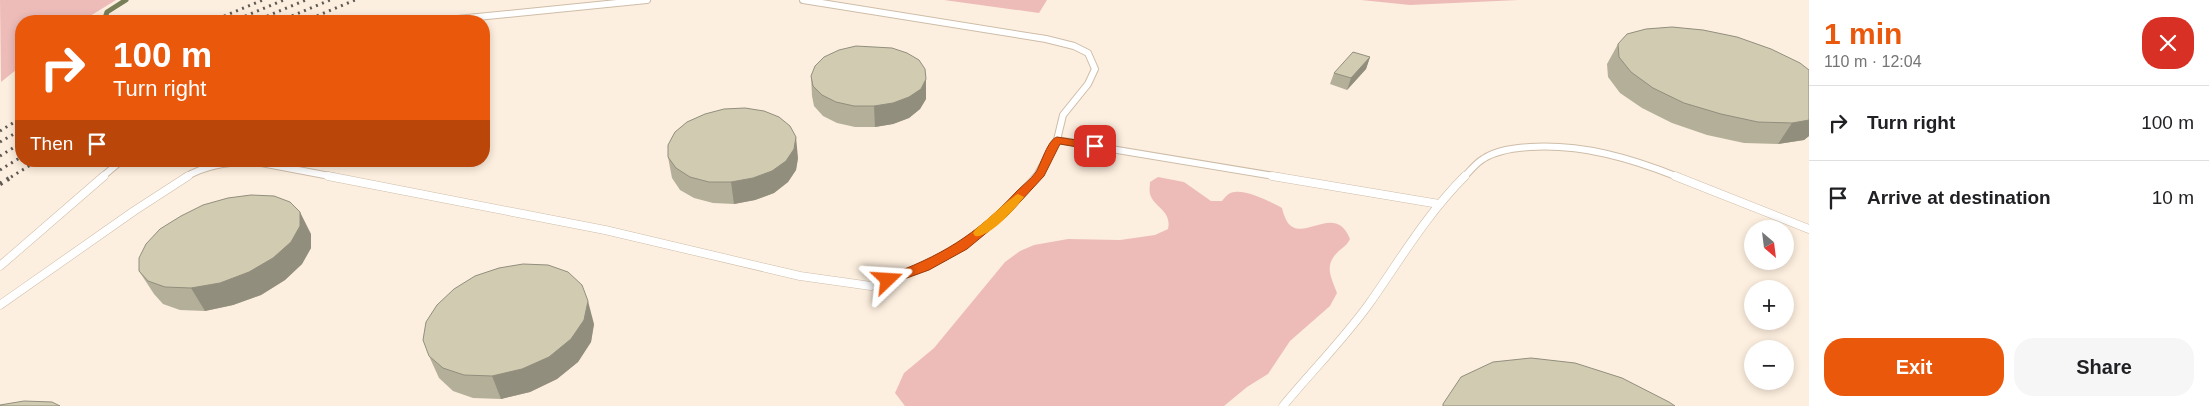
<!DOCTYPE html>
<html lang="en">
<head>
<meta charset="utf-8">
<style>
	body { margin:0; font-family:Helvetica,sans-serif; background:#f6f6f6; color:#202124; height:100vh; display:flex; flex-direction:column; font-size:19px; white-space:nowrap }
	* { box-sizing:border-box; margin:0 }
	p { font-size:16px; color:#757577 }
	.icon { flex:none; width:28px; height:28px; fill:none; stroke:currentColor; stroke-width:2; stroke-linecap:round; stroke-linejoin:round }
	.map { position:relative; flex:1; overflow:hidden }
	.sheet { display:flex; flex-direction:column; background:#fff; width:400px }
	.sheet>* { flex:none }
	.hud { position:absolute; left:15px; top:15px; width:475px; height:152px; border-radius:20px; box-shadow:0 2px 8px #0003; background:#ea580c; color:#fff; overflow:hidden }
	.needle { width:32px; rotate:152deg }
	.controls { position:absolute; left:1744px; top:220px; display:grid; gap:10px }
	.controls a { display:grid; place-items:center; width:50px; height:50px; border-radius:50%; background:#fff; box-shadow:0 2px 8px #0003; font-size:25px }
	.pin { position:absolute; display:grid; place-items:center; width:42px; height:42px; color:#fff; margin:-21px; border-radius:10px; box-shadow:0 2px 8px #0006 }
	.me { position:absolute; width:55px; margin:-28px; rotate:70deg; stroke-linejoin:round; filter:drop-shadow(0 0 4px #0008) }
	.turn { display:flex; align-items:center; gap:18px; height:105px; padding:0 15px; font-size:22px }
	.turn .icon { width:65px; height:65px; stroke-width:2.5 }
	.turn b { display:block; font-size:35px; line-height:42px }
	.then { display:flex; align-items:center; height:48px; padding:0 15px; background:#0003; gap:10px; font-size:19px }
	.round { display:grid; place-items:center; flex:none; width:52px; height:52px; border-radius:20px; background:#f6f6f6 }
	.overview { display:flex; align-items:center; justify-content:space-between; height:85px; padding:0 15px }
	h1 { font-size:30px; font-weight:600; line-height:38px; color:#ea580c }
	.primary-button { display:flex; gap:10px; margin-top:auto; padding:10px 15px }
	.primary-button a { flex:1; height:58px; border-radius:20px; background:#ea580c; color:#fff; font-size:20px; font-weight:600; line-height:58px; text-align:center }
	.primary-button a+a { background:#f6f6f6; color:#202124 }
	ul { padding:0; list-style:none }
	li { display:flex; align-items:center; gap:15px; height:75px; padding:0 15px; border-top:1px solid #e0e0e0 }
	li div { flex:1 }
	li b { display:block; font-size:19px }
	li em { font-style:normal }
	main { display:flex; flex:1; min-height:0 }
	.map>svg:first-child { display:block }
</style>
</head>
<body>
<main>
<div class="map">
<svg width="1809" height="406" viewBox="0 0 1809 406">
	<rect width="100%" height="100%" fill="#fdfaf5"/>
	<path fill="#fdefdf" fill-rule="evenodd" d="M0,0h1809v406h-1809zM21,21h463v140h-463zM1752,229h33v32h-33zM1752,289h33v32h-33zM1752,349h33v32h-33z"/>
	<g fill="#edbcb9">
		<path d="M0,0h116l-34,21h-61v45l-20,16z"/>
		<path d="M944,0h103l-8,13z"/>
		<path d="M1361,0h158l-109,5z"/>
		<path d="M1158,177l26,5 27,19h11c3,-4 7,-9 13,-9 12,-2 36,10 47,16 1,4 3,11 6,15 16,20 47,-21 62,16 -4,8 -9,9 -14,15 -12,13 -4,25 1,39l-7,13 -40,35 -22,33 -21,13 -23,19h-319l-10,-13 9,-20 30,-25 71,-86 15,-11 14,-6 34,-6 52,1 35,-5 13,-6c4,-19 -14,-21 -18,-35 -1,-3 0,-9 0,-12z"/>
	</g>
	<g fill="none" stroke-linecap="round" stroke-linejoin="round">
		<path stroke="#777f59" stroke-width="5" d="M104,21l3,-9 19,-12"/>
		<g stroke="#cebda8" stroke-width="8">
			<g id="lane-far1">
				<path d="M803,0l243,39 28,7 14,7 7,16 -7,15 -25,31 -6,25 -21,37"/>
				<path d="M437,21l210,-21"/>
				<path d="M1057,140l223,37"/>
				<path d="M251,161l84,16"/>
				<path d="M102,177l19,-16"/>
				<path d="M186,177c19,-12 41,-14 63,-16"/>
				<path d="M1464,177c6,-6 12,-14 19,-18 14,-9 31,-11 47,-12 53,-3 100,11 148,30"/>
			</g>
		</g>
		<g stroke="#cebda8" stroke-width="9">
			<g id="lane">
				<path d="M328,176l277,54 195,46 71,10 53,-19 39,-21 41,-33 33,-37"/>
				<path d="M1272,176l167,28"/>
				<path d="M1675,176l134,53"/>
				<path d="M0,266l104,-90"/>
				<path d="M0,305l134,-94 54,-35"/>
				<path d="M1283,406c28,-34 60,-66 86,-102 31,-44 57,-89 96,-128"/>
			</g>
		</g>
		<use href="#lane-far1" stroke="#fff" stroke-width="6"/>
		<use href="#lane" stroke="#fff" stroke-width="8"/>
		<g stroke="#5e5953" stroke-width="3" stroke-dasharray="2 4.5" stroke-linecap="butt">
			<path d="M212,21l51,-21"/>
			<path d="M233,21l51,-21"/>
			<path d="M255,21l51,-21"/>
			<path d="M280,21l50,-21"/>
			<path d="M305,21l50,-21"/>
			<path d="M0,131l21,-13"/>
			<path d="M0,142l21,-12"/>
			<path d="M0,156l21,-13"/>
			<path d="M0,170l21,-13"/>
			<path d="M11,177l26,-16"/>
		</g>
		<path stroke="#5e5953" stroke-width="4.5" stroke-dasharray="2.5 5.5" stroke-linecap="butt" d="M0,184l13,-8"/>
	</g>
	<g fill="#b4af99">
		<path d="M1618,44l191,26v66l-5,4 -26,4 -34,-1 -37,-8 -35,-12 -30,-15 -22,-15 -12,-16 -1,-13z"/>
		<path d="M1370,57l-4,12 -19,21 -17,-6 4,-11z"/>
		<path d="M811,76l115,23 -6,10 -11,9 -16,6 -18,3h-20l-18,-4 -14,-7 -9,-10 -2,-10z"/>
		<path d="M668,157l130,1 -2,12 -8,12 -14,11 -19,7 -21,4 -21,-1 -19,-5 -14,-8 -8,-12z"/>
		<path d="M311,234v14l-9,16 -17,16 -24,15 -28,10 -28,6 -25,-1 -17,-6 -9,-10 -15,-23z"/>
		<path d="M594,324l-3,18 -13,20 -21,17 -27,13 -29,7 -28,-1 -20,-7 -14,-13 -10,-22z"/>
	</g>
	<g fill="#928e7d">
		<path d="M1370,57l-4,12 -19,21 4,-12z"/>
		<path d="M926,79v20l-6,10 -11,9 -16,6 -18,3 -1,-21z"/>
		<path d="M1809,120v16l-5,4 -26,4 14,-21z"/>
		<path d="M796,137l2,21 -2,12 -8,12 -14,11 -19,7 -21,4 -3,-22z"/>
		<path d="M300,212l11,22v14l-9,16 -17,16 -24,15 -28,10 -28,6 -14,-23z"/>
		<path d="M588,301l6,23 -3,18 -13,20 -21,17 -27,13 -29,7 -9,-23z"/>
	</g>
	<g fill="#d1cbb2" stroke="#928e7d">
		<path d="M1672,27l31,3 34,7 34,12 29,14 9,7v50l-17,3 -34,-1 -37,-8 -37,-11 -31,-15 -22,-16 -12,-15 -1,-13 9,-10 19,-5z"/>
		<path d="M856,46l36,2 15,5 12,7 6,9 1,10 -5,10 -12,8 -16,6 -19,3h-20l-18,-4 -14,-7 -9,-9 -2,-10 4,-10 9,-9 15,-7z"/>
		<path d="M1353,52l17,5 -19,21 -17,-5z"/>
		<path d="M745,108l19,3 15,6 11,9 6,11 -2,12 -8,12 -14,10 -19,7 -22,4h-22l-19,-5 -14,-9 -8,-11v-12l7,-13 12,-10 18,-8 19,-5z"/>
		<path d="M251,195l23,1 16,6 10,10v14l-9,16 -18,16 -24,14 -29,11 -29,5 -26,-1 -17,-6 -9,-10v-13l7,-14 14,-15 21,-13 22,-11 25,-7z"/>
		<path d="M523,264l25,1 20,7 14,13 6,16 -4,19 -13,19 -22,18 -27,12 -30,7 -28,-1 -21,-7 -14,-12 -6,-16 3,-18 11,-17 17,-16 21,-13 24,-8z"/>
		<path d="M1531,358l44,5 47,15 47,24 6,4h-232v-2l18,-27 32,-15z"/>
		<path d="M24,401l28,1 8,4h-60v-1z"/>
	</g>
	<path fill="#ea580c" stroke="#983908" d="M1057,137l38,6 5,3 -5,4 -35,-6 -16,32 -36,39 -41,34 -38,21 -36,13h-9l-2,-3 2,-3c57,-21 91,-41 133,-86 6,-6 14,-12 19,-19 5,-8 12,-33 21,-35z"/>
	<path fill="#f59e0b" d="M1018,194l6,3c-8,11 -36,42 -49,39l-2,-3 2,-3c7,-6 39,-35 43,-36z"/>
</svg>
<div class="controls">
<a><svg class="needle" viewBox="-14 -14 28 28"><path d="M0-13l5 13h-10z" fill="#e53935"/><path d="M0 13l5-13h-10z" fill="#757577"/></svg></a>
<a>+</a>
<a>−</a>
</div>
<div class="pin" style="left:1095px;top:146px;background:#d93025"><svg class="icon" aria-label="arrive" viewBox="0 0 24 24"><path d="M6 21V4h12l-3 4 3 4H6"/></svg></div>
<svg class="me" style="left:888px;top:280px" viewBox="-20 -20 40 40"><path d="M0-17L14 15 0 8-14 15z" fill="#ea580c" stroke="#fff" stroke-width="4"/></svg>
<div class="hud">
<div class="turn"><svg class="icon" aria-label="right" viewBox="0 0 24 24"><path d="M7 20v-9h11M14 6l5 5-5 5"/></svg><div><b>100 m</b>Turn right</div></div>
<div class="then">Then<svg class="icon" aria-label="arrive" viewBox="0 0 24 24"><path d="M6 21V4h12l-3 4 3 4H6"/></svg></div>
</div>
</div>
<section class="sheet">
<div class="overview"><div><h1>1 min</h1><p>110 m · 12:04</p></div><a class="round" style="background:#d93025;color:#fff"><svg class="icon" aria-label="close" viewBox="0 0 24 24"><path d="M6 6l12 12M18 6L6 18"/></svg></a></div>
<ul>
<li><svg class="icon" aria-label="right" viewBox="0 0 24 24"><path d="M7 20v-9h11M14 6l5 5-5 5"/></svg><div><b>Turn right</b></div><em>100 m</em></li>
<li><svg class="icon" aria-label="arrive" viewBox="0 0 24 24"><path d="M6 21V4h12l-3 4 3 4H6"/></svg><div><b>Arrive at destination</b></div><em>10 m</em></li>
</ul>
<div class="primary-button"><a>Exit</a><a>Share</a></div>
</section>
</main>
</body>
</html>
